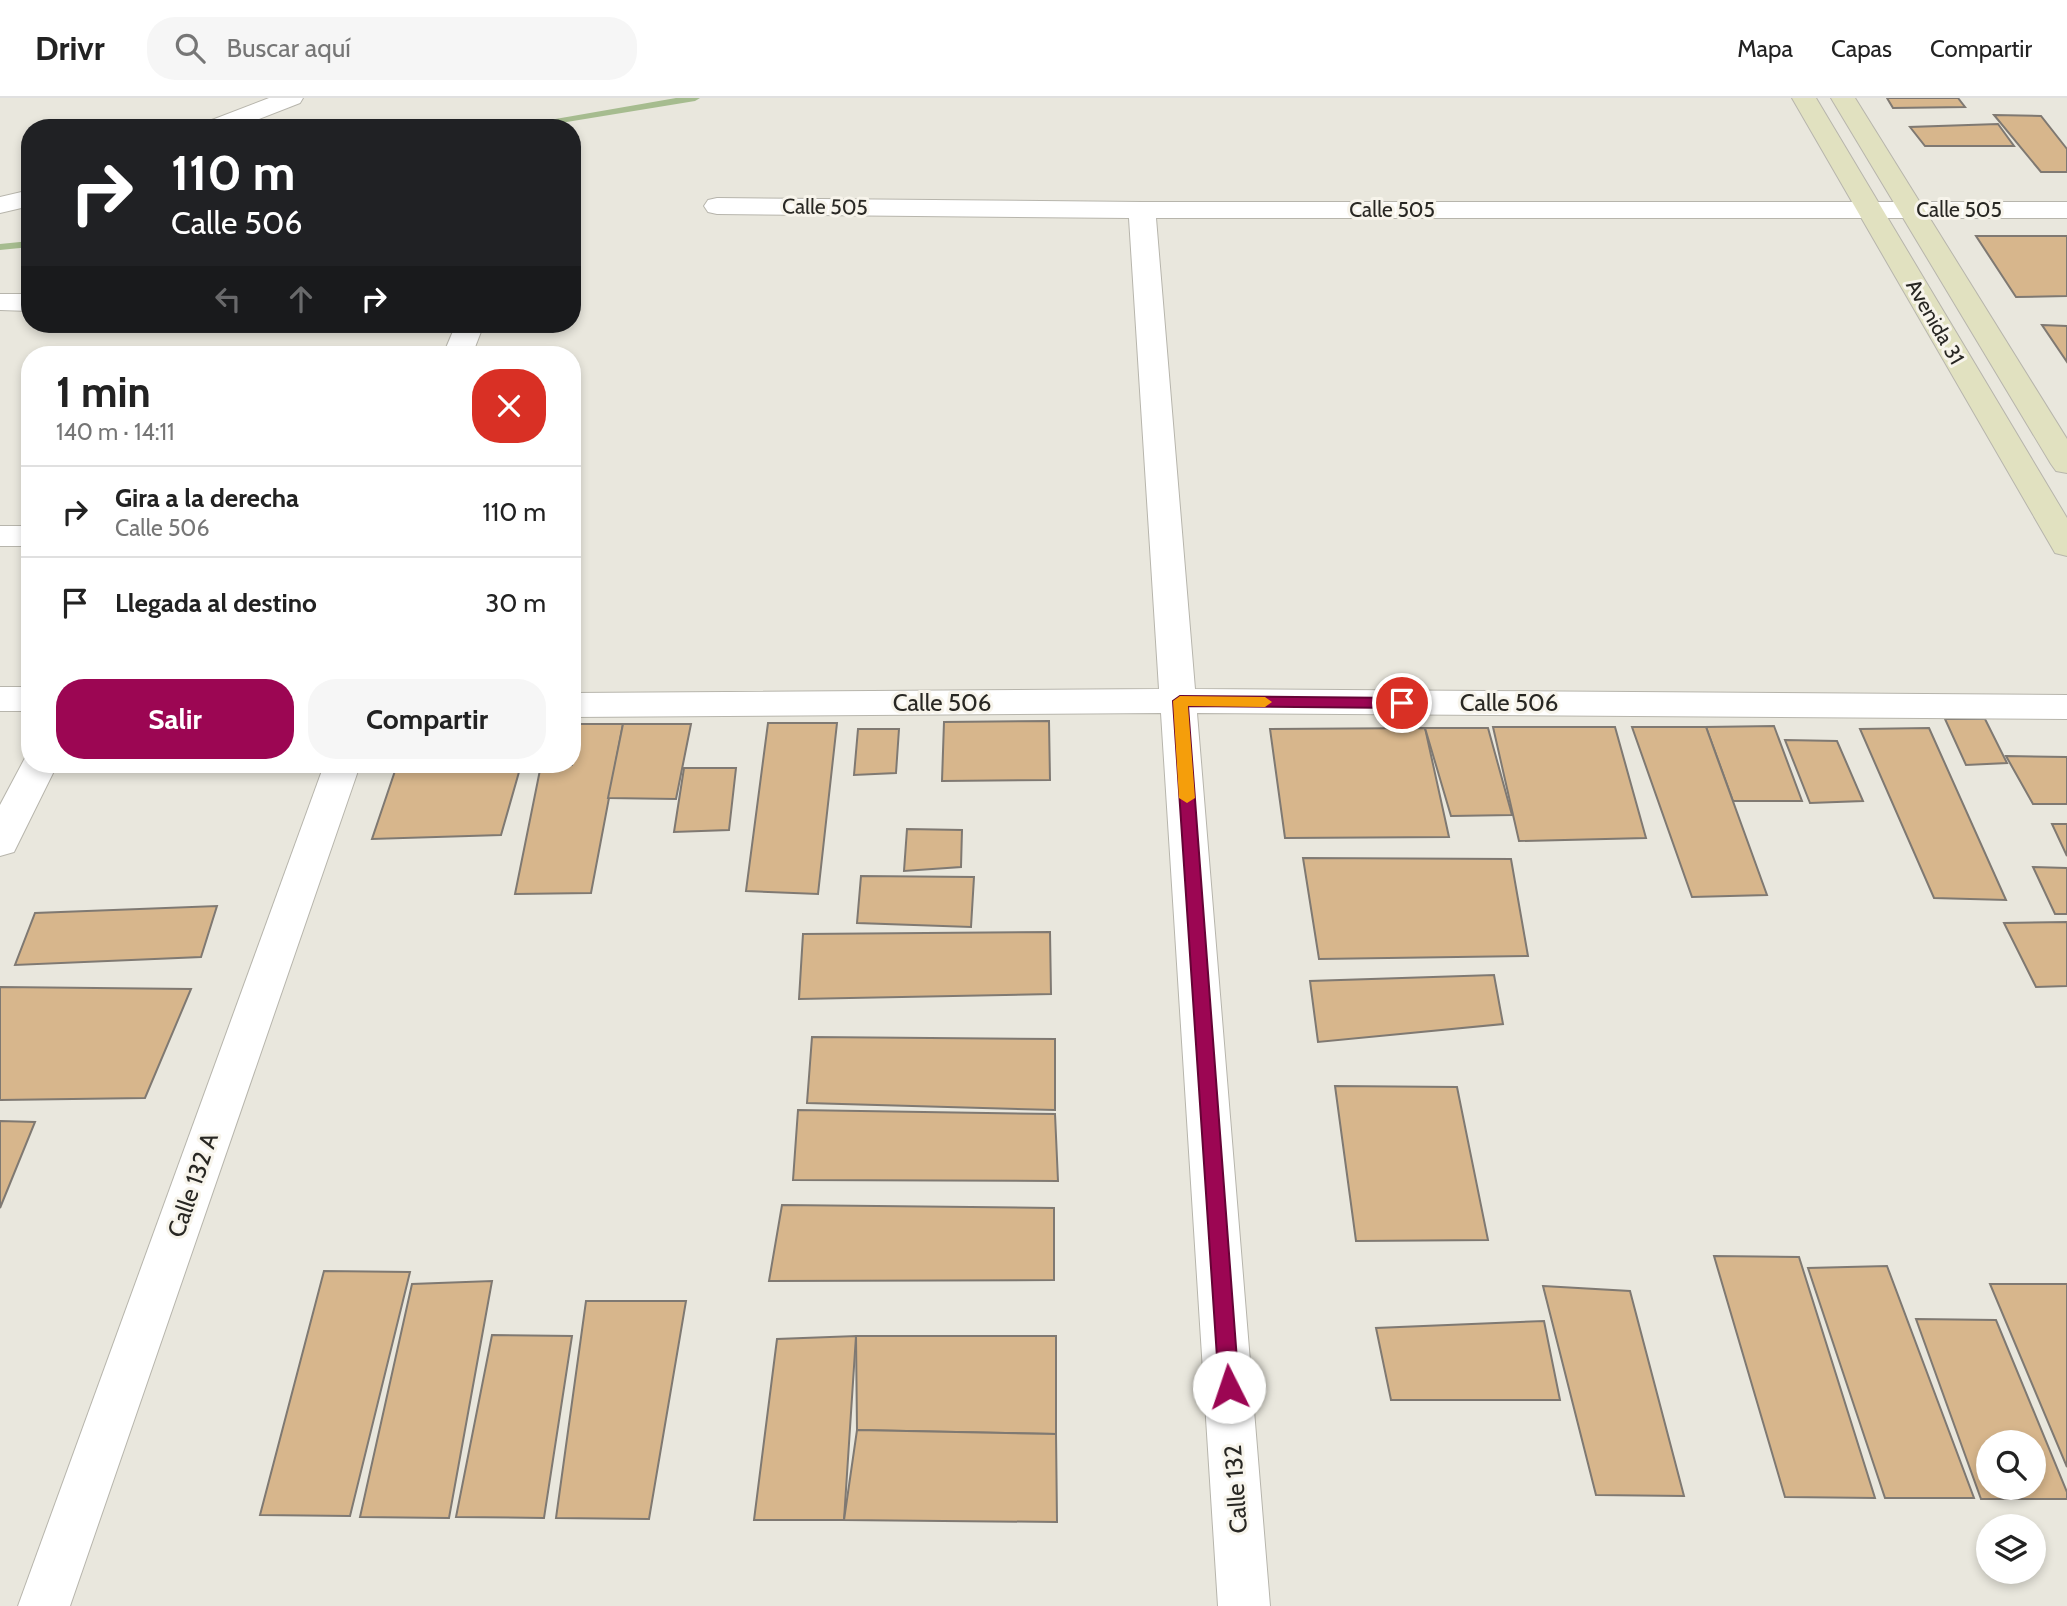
<!DOCTYPE html>
<html lang="es">
<head>
<meta charset="utf-8">
<style>
	body { margin:0; font-family:Cabin,sans-serif; background:#f6f6f6; color:#222; height:100vh; display:flex; flex-direction:column; font-size:26px; white-space:nowrap }
	* { box-sizing:border-box; margin:0 }
	p { font-size:23px; color:#767676 }
	.icon { flex:none; width:38px; height:38px; fill:none; stroke:currentColor; stroke-width:2; stroke-linecap:round; stroke-linejoin:round }
	.map { position:relative; flex:1; overflow:hidden }
	.panel { position:absolute; left:21px; top:248px; width:560px; height:427px; display:flex; flex-direction:column; background:#fff; border-radius:28px; box-shadow:0 4px 10px #0003 }
	.panel>* { flex:none }
	.guide { position:absolute; left:21px; top:21px; width:560px; height:214px; border-radius:28px; box-shadow:0 4px 10px #0003; background:#202124; color:#fff; overflow:hidden }
	.controls { position:absolute; left:1976px; top:1332px; display:grid; gap:14px }
	.controls a { display:grid; place-items:center; width:70px; height:70px; border-radius:50%; background:#fff; box-shadow:0 4px 10px #0003; font-size:35px }
	.pin { position:absolute; display:grid; place-items:center; width:60px; height:60px; color:#fff; margin:-30px; border:4px solid #fff; border-radius:50%; box-shadow:0 2px 7px #0007 }
	.me { position:absolute; width:77px; margin:-38px; rotate:356deg; stroke-linejoin:round; filter:drop-shadow(0 0 5px #0008) }
	.turn { display:flex; align-items:center; gap:24px; height:147px; padding:0 35px; font-size:32px }
	.turn .icon { width:91px; height:91px; stroke-width:2.5 }
	.turn b { display:block; font-size:49px; line-height:60px }
	.lanes { display:flex; align-items:center; height:66px; padding:0 35px; background:#0003; justify-content:center; gap:35px; direction:ltr }
	.lanes .off { opacity:.35 }
	.round { display:grid; place-items:center; flex:none; width:74px; height:74px; border-radius:28px; background:#f6f6f6 }
	.headline { display:flex; align-items:center; justify-content:space-between; height:119px; padding:0 35px }
	h1 { font-size:42px; font-weight:800; line-height:52px }
	.action { display:flex; gap:14px; margin-top:auto; padding:14px 35px }
	.action a { flex:1; height:80px; border-radius:28px; background:#9c0653; color:#fff; font-size:28px; font-weight:800; line-height:80px; text-align:center }
	.action a+a { background:#f6f6f6; color:#222 }
	ul { padding:0; list-style:none }
	li { display:flex; align-items:center; gap:21px; height:91px; padding:0 35px; border-top:2px solid #e0e0e0 }
	li div { flex:1 }
	li b { display:block; font-size:26px }
	li em { font-style:normal }
	header { display:flex; align-items:center; gap:42px; box-sizing:border-box; height:98px; padding:0 35px; background:#fff; border-bottom:2px solid #e0e0e0 }
	header strong { font-size:33px }
	nav { display:flex; gap:38px; margin-inline-start:auto; font-size:24px }
	.search { width:490px; height:63px; background:#f6f6f6; display:flex; align-items:center; gap:18px; box-sizing:border-box; padding:0 24px; border-radius:28px; color:#767676; font-size:26px }
	.map>svg:first-child { display:block }
</style>
</head>
<body>
<header>
<strong>Drivr</strong>
<div class="search"><svg class="icon" aria-label="search" viewBox="0 0 24 24"><circle cx="10" cy="10" r="6"/><path d="M15 15l6 6"/></svg>Buscar aquí</div>
<nav><a>Mapa</a><a>Capas</a><a>Compartir</a></nav>
</header>
<div class="map">
<svg width="2067" height="1508" viewBox="0 0 2067 1508">
	<rect width="100%" height="100%" fill="#e9e7dd"/>
	<g fill="none" stroke-linecap="round" stroke-linejoin="round">
		<g fill="#a6bc8f" fill-rule="evenodd">
			<path d="M676,0h24l-5,3 -165,27h-26z"/>
			<path d="M30,143v6l-30,3v-6z"/>
		</g>
	</g>
	<g fill="#d7b68c" stroke="#7f7972" stroke-width="2" fill-rule="evenodd">
		<path d="M1887,0h71l7,9 -72,1z"/>
		<path d="M1994,17l47,1 26,33v23h-26z"/>
		<path d="M1998,26l16,22h-89l-15,-19z"/>
		<path d="M1976,138h91v60l-51,1z"/>
		<path d="M2042,227l25,1v36z"/>
		<path d="M1945,621h40l22,44 -41,2z"/>
		<path d="M1049,623l1,59 -108,1 2,-59z"/>
		<path d="M768,625h69l-19,171 -72,-3z"/>
		<path d="M572,626h51l-32,169 -76,1 26,-129h31z"/>
		<path d="M623,626h68l-15,75 -68,-1z"/>
		<path d="M1774,628l28,75h-69l-27,-74z"/>
		<path d="M1493,629h122l31,111 -127,3z"/>
		<path d="M1632,629h74l61,168 -75,2z"/>
		<path d="M1425,630l24,109 -164,1 -15,-109z"/>
		<path d="M1425,630h63l24,87 -61,1z"/>
		<path d="M1929,630l77,172 -72,-2 -74,-169z"/>
		<path d="M858,631h41l-3,44 -42,2z"/>
		<path d="M1785,642l52,1 26,60 -53,2z"/>
		<path d="M2006,658l61,1v47h-34z"/>
		<path d="M397,667h124l-20,70 -129,4z"/>
		<path d="M684,670h52l-7,62 -55,2z"/>
		<path d="M2052,726h15v32z"/>
		<path d="M907,731l55,1 -1,37 -57,4z"/>
		<path d="M1303,760l208,1 17,97 -209,3z"/>
		<path d="M2033,769l34,1v46h-12z"/>
		<path d="M861,778l113,1 -3,50 -114,-4z"/>
		<path d="M217,808l-16,51 -186,8 20,-52z"/>
		<path d="M2067,824v64l-31,1 -32,-64z"/>
		<path d="M1050,834l1,62 -252,5 4,-65z"/>
		<path d="M1494,877l9,49 -185,18 -8,-61z"/>
		<path d="M0,889l191,2 -46,109 -145,2z"/>
		<path d="M812,939l243,2v71l-248,-7z"/>
		<path d="M1335,988l122,1 31,153 -132,1z"/>
		<path d="M798,1012l257,4 3,67 -265,-1z"/>
		<path d="M0,1023l35,1 -35,86z"/>
		<path d="M782,1107l272,3v72l-285,1z"/>
		<path d="M1714,1158l85,1 76,241 -90,-1z"/>
		<path d="M1887,1168l87,232h-89l-77,-230z"/>
		<path d="M324,1173l86,1 -60,244 -90,-1z"/>
		<path d="M492,1183l-43,237 -89,-1 52,-233z"/>
		<path d="M1990,1186h77v183z"/>
		<path d="M1543,1188l87,5 54,205 -88,-1z"/>
		<path d="M586,1203h100l-37,218 -93,-1z"/>
		<path d="M1916,1221l80,1 71,172v7h-86zM1988,1344h46v46h-46z"/>
		<path d="M1544,1223l16,79h-169l-15,-72z"/>
		<path d="M492,1237l80,1 -28,182 -88,-1z"/>
		<path d="M856,1238l-12,184h-90l23,-181z"/>
		<path d="M856,1238h200v98l-199,-4z"/>
		<path d="M857,1332l199,4 1,88 -213,-2z"/>
	</g>
	<g fill="none" stroke-linecap="round" stroke-linejoin="round">
		<g stroke="#b7b5ac" stroke-width="2">
			<g id="street">
				<path d="M269,0h34l-3,5 -64,25h-35l3,-5z"/>
				<path d="M30,92v16l-30,7v-16z"/>
				<path d="M717,100l425,4h925v16h-911l39,471 872,6v24l-870,-6 73,893h-52l-57,-893 -589,4v-24l587,-4 -30,-471 -412,-4 -9,-2 -4,-6 4,-6z"/>
				<path d="M0,196h30v17l-30,-1z"/>
				<path d="M456,226h28l-12,31h-29z"/>
				<rect x="0" y="428" width="30" height="20"/>
				<rect x="0" y="589" width="30" height="24"/>
				<path d="M30,657v10h27l-43,87 -14,4v-51l26,-49z"/>
				<path d="M324,667h36l-290,841h-52z"/>
			</g>
		</g>
		<g stroke="#b7b5ac" stroke-width="2">
			<g id="secondary">
				<path d="M1792,0h24l251,420v38l-12,-3 -4,-7z"/>
				<path d="M1831,0h24l212,341v34l-11,-2 -5,-7z"/>
			</g>
		</g>
		<use href="#street" fill="#fff" fill-rule="evenodd"/>
		<use href="#secondary" fill="#e1e1c0" fill-rule="evenodd"/>
	</g>
	<path fill="#9c0653" stroke="#650436" stroke-width="2" d="M1180,598l222,2 7,5 -7,5 -214,-2 51,681 -3,6 -7,3 -7,-3 -3,-6 -46,-686z"/>
	<path fill="#f59e0b" d="M1180,598l85,1 7,5 -7,5 -77,-1 7,92 -8,5 -8,-5 -6,-97z"/>
	<g text-anchor="middle" stroke-width="6" stroke-linejoin="round" paint-order="stroke">
		<g font-size="21" fill="#282723" stroke="#f7f4eb">
			<text transform="translate(825 109) rotate(1)" y="7">Calle 505</text>
			<text x="1392" y="119">Calle 505</text>
			<text x="1959" y="119">Calle 505</text>
			<text transform="translate(1935 224) rotate(60)" y="7">Avenida 31</text>
		</g>
		<g font-size="24" fill="#282723" stroke="#f7f4eb">
			<text x="942" y="613">Calle 506</text>
			<text x="1509" y="613">Calle 506</text>
			<text transform="translate(193 1087) rotate(-71)" y="8">Calle 132 A</text>
			<text transform="translate(1236 1391) rotate(-94)" y="8">Calle 132</text>
		</g>
	</g>
</svg>
<div class="controls">
<a><svg class="icon" aria-label="search" viewBox="0 0 24 24"><circle cx="10" cy="10" r="6"/><path d="M15 15l6 6"/></svg></a>
<a><svg class="icon" aria-label="layers" viewBox="0 0 24 24"><path d="M12 4l9 5-9 5-9-5zM3 14l9 5 9-5"/></svg></a>
</div>
<div class="pin" style="left:1402px;top:605px;background:#d93025"><svg class="icon" aria-label="arrive" viewBox="0 0 24 24"><path d="M6 21V4h12l-3 4 3 4H6"/></svg></div>
<svg class="me" style="left:1229px;top:1289px" viewBox="-20 -20 40 40"><circle r="19" fill="#fff"/><path d="M0-13L10 11 0 6-10 11z" fill="#9c0653"/></svg>
<div class="guide">
<div class="turn"><svg class="icon" aria-label="right" viewBox="0 0 24 24"><path d="M7 20v-9h11M14 6l5 5-5 5"/></svg><div><b>110 m</b>Calle 506</div></div>
<div class="lanes"><svg class="icon off" aria-label="left" viewBox="0 0 24 24"><path d="M17 20v-9H6M10 6l-5 5 5 5"/></svg><svg class="icon off" aria-label="ahead" viewBox="0 0 24 24"><path d="M12 20V5M6 11l6-6 6 6"/></svg><svg class="icon" aria-label="right" viewBox="0 0 24 24"><path d="M7 20v-9h11M14 6l5 5-5 5"/></svg></div>
</div>
<section class="panel">
<div class="headline"><div><h1>1 min</h1><p>140 m · 14:11</p></div><a class="round" style="background:#d93025;color:#fff"><svg class="icon" aria-label="close" viewBox="0 0 24 24"><path d="M6 6l12 12M18 6L6 18"/></svg></a></div>
<ul>
<li><svg class="icon" aria-label="right" viewBox="0 0 24 24"><path d="M7 20v-9h11M14 6l5 5-5 5"/></svg><div><b>Gira a la derecha</b><p>Calle 506</p></div><em>110 m</em></li>
<li><svg class="icon" aria-label="arrive" viewBox="0 0 24 24"><path d="M6 21V4h12l-3 4 3 4H6"/></svg><div><b>Llegada al destino</b></div><em>30 m</em></li>
</ul>
<div class="action"><a>Salir</a><a>Compartir</a></div>
</section>
</div>
</body>
</html>
